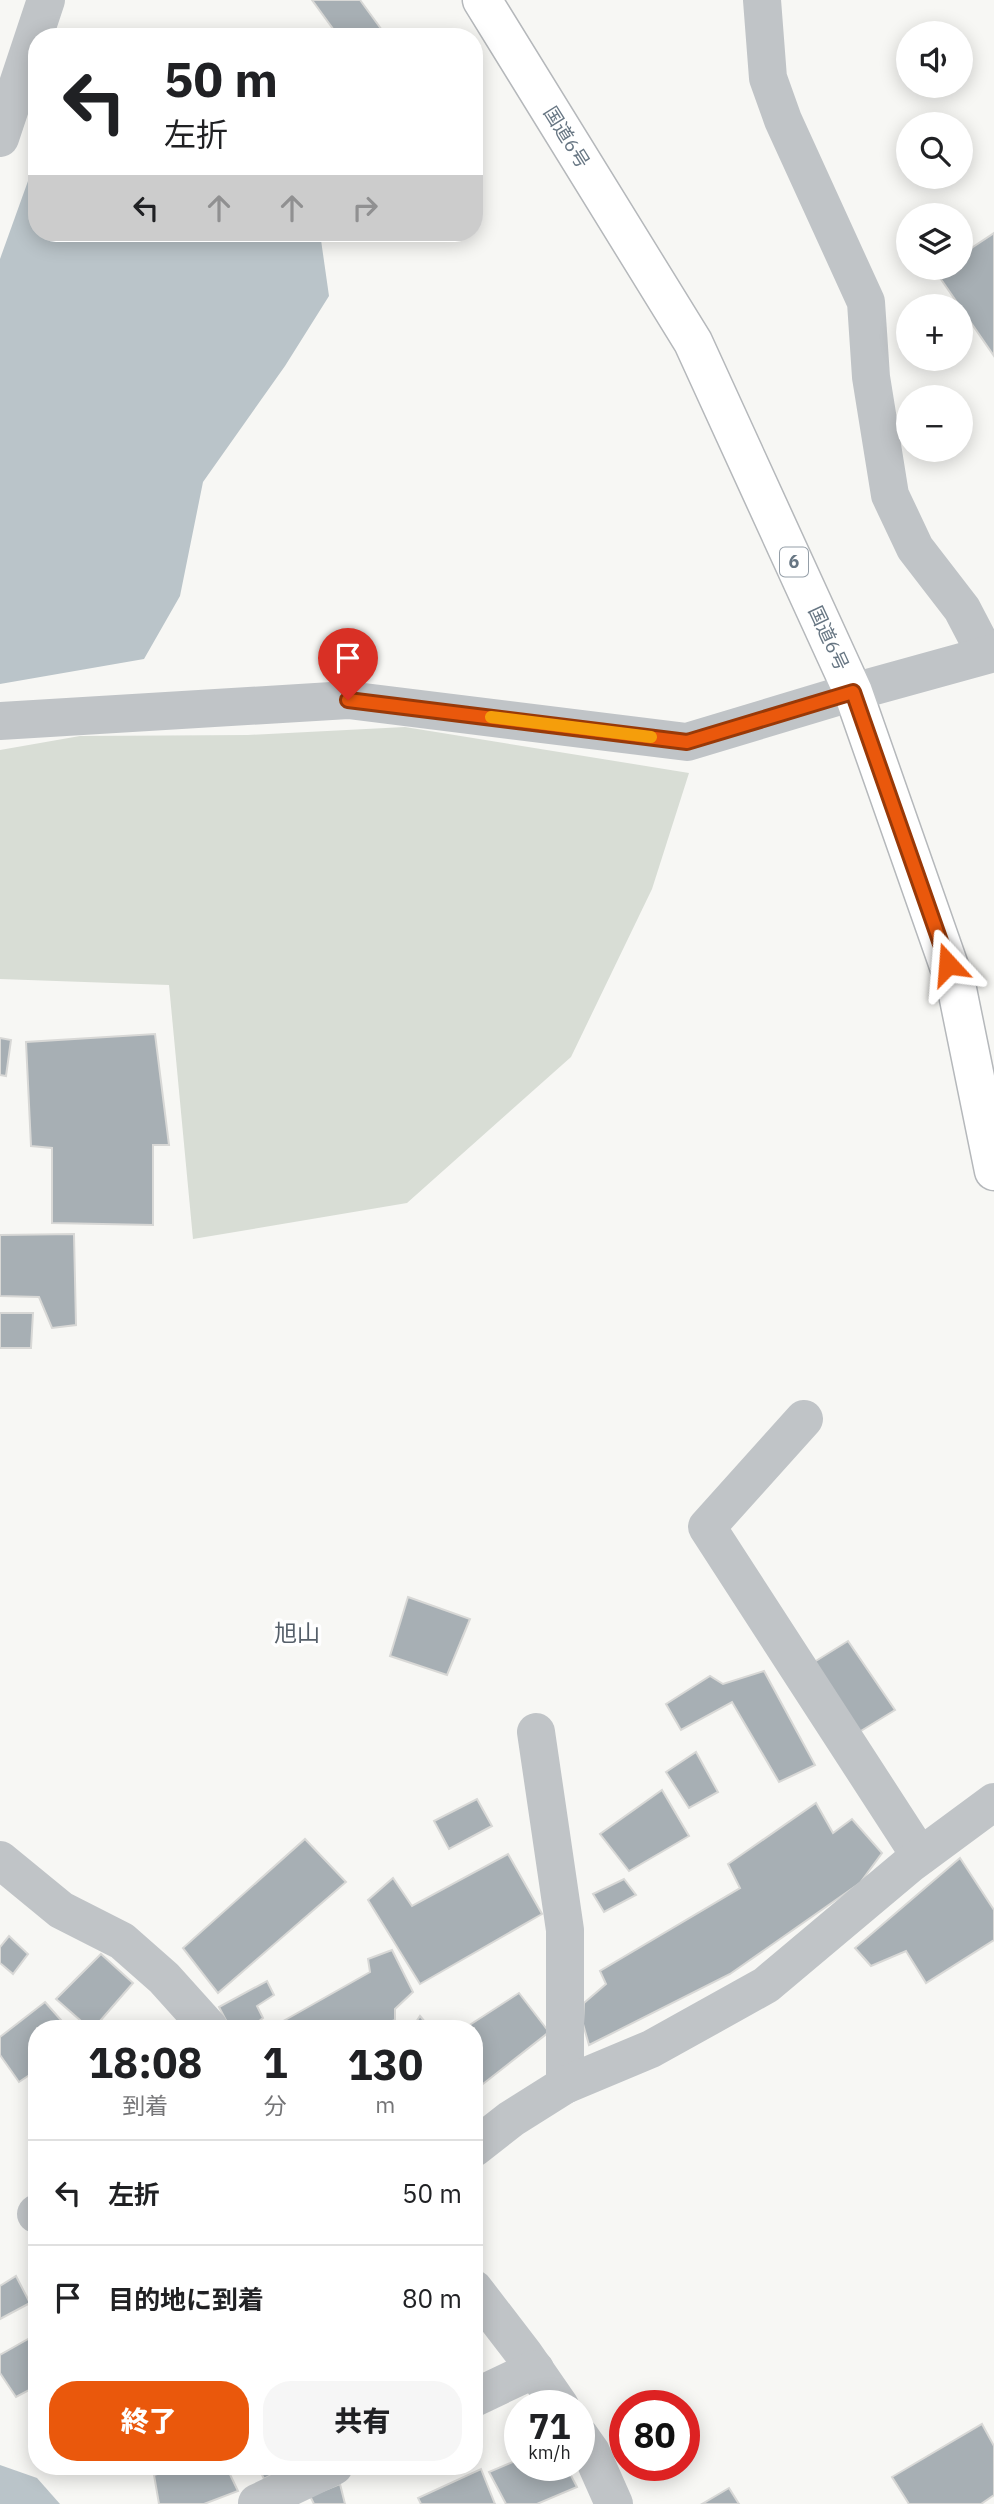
<!DOCTYPE html>
<html lang="ja">
<head>
<meta charset="utf-8">
<style>
	body { margin:0; font-family:"IBM Plex Sans","Noto Sans JP",sans-serif; background:#f6f6f6; color:#202124; height:100vh; display:flex; flex-direction:column; font-size:26px; white-space:nowrap }
	* { box-sizing:border-box; margin:0 }
	p { font-size:23px; color:#757577 }
	.icon { flex:none; width:38px; height:38px; fill:none; stroke:currentColor; stroke-width:2; stroke-linecap:round; stroke-linejoin:round }
	.map { position:relative; flex:1; overflow:hidden }
	.side { position:absolute; left:28px; top:2020px; width:455px; height:455px; display:flex; flex-direction:column; background:#fff; border-radius:28px; box-shadow:0 4px 18px #0003 }
	.side>* { flex:none }
	.top-card { position:absolute; left:28px; top:28px; width:455px; height:214px; border-radius:28px; box-shadow:0 4px 18px #0003; background:#fff; color:#202124; overflow:hidden }
	.controls { position:absolute; left:896px; top:21px; display:grid; gap:14px }
	.controls a { display:grid; place-items:center; width:77px; height:77px; border-radius:50%; background:#fff; box-shadow:0 4px 18px #0003; font-size:35px }
	.speed { position:absolute; left:504px; top:2390px; display:flex; gap:14px; font-size:35px; font-weight:700; text-align:center }
	.speed>* { display:grid; place-content:center; width:91px; height:91px; border-radius:50%; background:#fff; box-shadow:0 4px 18px #0003; line-height:1 }
	.speed small { font-size:18px; font-weight:400 }
	.speed .limit { border:10px solid #d22; background:#fff; color:#111 }
	.pin { position:absolute; display:grid; place-items:center; width:60px; height:60px; color:#fff; margin:-72px -30px; border-radius:50% 50% 50% 0; rotate:-45deg; box-shadow:0 0 7px #0007 }
	.pin .icon { rotate:45deg }
	.me { position:absolute; width:77px; margin:-38px; rotate:341deg; stroke-linejoin:round; filter:drop-shadow(0 0 5px #0008) }
	.turn { display:flex; align-items:center; gap:24px; height:147px; padding:0 21px; font-size:32px }
	.turn .icon { width:91px; height:91px; stroke-width:2.5 }
	.turn b { display:block; font-size:49px; line-height:60px }
	.lanes { display:flex; align-items:center; height:66px; padding:0 21px; background:#0003; justify-content:center; gap:35px; direction:ltr }
	.lanes .off { opacity:.35 }
	.eta { display:flex; justify-content:space-evenly; align-items:center; height:119px; text-align:center }
	.eta b { font-size:42px; font-weight:800; line-height:49px }
	.cta { display:flex; gap:14px; margin-top:auto; padding:14px 21px }
	.cta a { flex:1; height:80px; border-radius:28px; background:#ea580c; color:#fff; font-size:28px; font-weight:800; line-height:80px; text-align:center }
	.cta a+a { background:#f6f6f6; color:#202124 }
	ul { padding:0; list-style:none }
	li { display:flex; align-items:center; gap:21px; height:105px; padding:0 21px; border-top:2px solid #e0e0e0 }
	li div { flex:1 }
	li b { display:block; font-size:26px }
	li em { font-style:normal }
	.map>svg:first-child { display:block }
</style>
</head>
<body>
<div class="map">
<svg width="994" height="2504" viewBox="0 0 994 2504">
	<rect width="100%" height="100%" fill="#f7f7f4"/>
	<path fill="#d8ddd5" d="M405,727l284,46 -37,116 -81,168 -164,146 -214,36 -24,-254 -169,-6v-229l80,-14 168,-1z"/>
	<g fill="#bac4c9">
		<path d="M37,156v77h283l9,63 -44,70 -82,116 -23,114 -36,63 -144,25v-425z"/>
		<path d="M0,2465l37,13 23,26h-60z"/>
	</g>
	<g fill="#a7afb4" stroke="#d8d8d6" stroke-width="2">
		<path d="M312,0h48l27,37h-48z"/>
		<path d="M994,233v123l-58,-84 7,-4h18v-13z"/>
		<path d="M155,1034l14,111h-16v80l-101,-2v-75l-21,-2 -5,-104z"/>
		<path d="M0,1038l11,2 -5,36 -6,-1z"/>
		<path d="M74,1234l2,91 -24,3 -13,-31 -39,-1v-61z"/>
		<path d="M0,1313h33l-2,35h-31z"/>
		<path d="M408,1597l62,22 -23,56 -57,-19z"/>
		<path d="M848,1641l47,69 -39,24 -45,-70z"/>
		<path d="M764,1671l51,94 -36,17 -47,-80 -51,28 -15,-26 44,-28 13,8z"/>
		<path d="M696,1752l22,40 -29,16 -23,-36z"/>
		<path d="M662,1790l27,46 -60,35 -29,-37z"/>
		<path d="M477,1799l15,27 -43,23 -15,-28z"/>
		<path d="M816,1803l17,30 19,-14 30,34 -22,30 -130,91 -141,71 -6,-21 1,-21 22,-19 -6,-13 140,-83 -12,-24z"/>
		<path d="M305,1839l41,43 -128,111 -35,-45z"/>
		<path d="M508,1854l34,60 -122,70 -52,-84 25,-22 19,28z"/>
		<path d="M960,1858l34,52v30l-68,43 -20,-32 -35,15 -16,-18z"/>
		<path d="M624,1879l12,16 -32,17 -11,-18z"/>
		<path d="M9,1936l19,18 -15,20 -13,-11v-16z"/>
		<path d="M392,1950l21,42 -18,17v11l-20,8h-104l99,-56 -2,-13z"/>
		<path d="M101,1954l32,29 -39,45h-5l-33,-29z"/>
		<path d="M267,1981l7,14 -17,11 6,12 -13,10h-20l-11,-21z"/>
		<path d="M519,1993l30,39 -75,59v-63h-9z"/>
		<path d="M45,2002l23,26h-31v42l-18,12 -19,-27v-18z"/>
		<path d="M420,2016l10,12h-18z"/>
		<path d="M16,2276l14,27 -30,16v-33z"/>
		<path d="M37,2334v52l-21,11 -16,-24v-18z"/>
		<path d="M982,2424l12,22v49l-13,9h-72l-17,-27z"/>
		<path d="M520,2459v7h46l11,21 -40,17h-31l-17,-32z"/>
		<path d="M184,2466h42l12,25 -34,13h-45l-5,-29z"/>
		<path d="M258,2466h30l-24,13z"/>
		<path d="M481,2469l14,35h-74l-3,-6z"/>
		<path d="M340,2484l5,20h-31l-4,-8z"/>
		<path d="M729,2488l10,16h-37z"/>
	</g>
	<g fill="none" stroke-linecap="round" stroke-linejoin="round">
		<g stroke="#b5b8bb" stroke-width="41">
			<path id="highway" d="M482,0l211,342 160,350 104,297 37,182"/>
		</g>
		<g stroke="#c0c4c7" stroke-width="38">
			<path d="M762,0l6,78 15,42 83,182 5,75 19,118 25,53 47,61 23,44"/>
			<path d="M0,138l46,-138"/>
			<path d="M0,721l348,-21 339,42 166,-50 141,-39"/>
			<path d="M804,1419l-97,108 213,329"/>
			<path d="M536,1732l29,198v155"/>
			<path d="M0,1860l61,50 61,31 42,37 45,50"/>
			<path d="M474,2148l37,-29 54,-34 86,-36 115,-64 144,-121 84,-62"/>
			<path d="M36,2214l1,-1"/>
			<path d="M474,2289l50,65 36,52"/>
			<path d="M474,2398l61,-29"/>
			<path d="M579,2435l12,17 23,52"/>
			<path d="M257,2503l77,-37"/>
		</g>
		<use href="#highway" stroke="#fff" stroke-width="38"/>
	</g>
	<g fill="none" stroke-linecap="round" stroke-linejoin="round">
		<g stroke="#983908" stroke-width="18">
			<path id="route" d="M348,700l339,42 166,-50 95,272"/>
		</g>
		<use href="#route" stroke="#ea580c" stroke-width="12"/>
		<path stroke="#f59e0b" stroke-width="12" d="M491,717l160,20"/>
	</g>
	<g text-anchor="middle" stroke-width="7" stroke-linejoin="round" paint-order="stroke">
		<rect fill="#fff" stroke="#959fa8" stroke-width="2" x="780" y="547.5" width="28" height="29" rx="5"/>
		<g font-size="18" font-weight="bold" fill="#677683">
			<text x="794" y="568">6</text>
		</g>
		<g font-size="19" fill="#677683" stroke="#fff">
			<text transform="translate(567 137) rotate(58)" y="7">国道6号</text>
			<text transform="translate(829 638) rotate(65)" y="7">国道6号</text>
		</g>
		<g font-size="23" fill="#555f69" stroke="#fff">
			<text x="297" y="1641">旭山</text>
		</g>
	</g>
</svg>
<div class="controls">
<a><svg class="icon" aria-label="sound" viewBox="0 0 24 24"><path d="M4 9h4l5-4v14l-5-4H4zM17 9q2 3 0 6"/></svg></a>
<a><svg class="icon" aria-label="search" viewBox="0 0 24 24"><circle cx="10" cy="10" r="6"/><path d="M15 15l6 6"/></svg></a>
<a><svg class="icon" aria-label="layers" viewBox="0 0 24 24"><path d="M12 4l9 5-9 5-9-5zM3 14l9 5 9-5"/></svg></a>
<a>+</a>
<a>−</a>
</div>
<div class="speed"><div>71<small>km/h</small></div><div class="limit">80</div></div>
<div class="pin" style="left:348px;top:700px;background:#d93025"><svg class="icon" aria-label="arrive" viewBox="0 0 24 24"><path d="M6 21V4h12l-3 4 3 4H6"/></svg></div>
<svg class="me" style="left:948px;top:964px" viewBox="-20 -20 40 40"><path d="M0-17L14 15 0 8-14 15z" fill="#ea580c" stroke="#fff" stroke-width="4"/></svg>
<div class="top-card">
<div class="turn"><svg class="icon" aria-label="left" viewBox="0 0 24 24"><path d="M17 20v-9H6M10 6l-5 5 5 5"/></svg><div><b>50 m</b>左折</div></div>
<div class="lanes"><svg class="icon" aria-label="left" viewBox="0 0 24 24"><path d="M17 20v-9H6M10 6l-5 5 5 5"/></svg><svg class="icon off" aria-label="ahead" viewBox="0 0 24 24"><path d="M12 20V5M6 11l6-6 6 6"/></svg><svg class="icon off" aria-label="ahead" viewBox="0 0 24 24"><path d="M12 20V5M6 11l6-6 6 6"/></svg><svg class="icon off" aria-label="right" viewBox="0 0 24 24"><path d="M7 20v-9h11M14 6l5 5-5 5"/></svg></div>
</div>
<section class="side">
<div class="eta">
<div><b>18:08</b><p>到着</p></div>
<div><b>1</b><p>分</p></div>
<div><b>130</b><p>m</p></div>
</div>
<ul>
<li><svg class="icon" aria-label="left" viewBox="0 0 24 24"><path d="M17 20v-9H6M10 6l-5 5 5 5"/></svg><div><b>左折</b></div><em>50 m</em></li>
<li><svg class="icon" aria-label="arrive" viewBox="0 0 24 24"><path d="M6 21V4h12l-3 4 3 4H6"/></svg><div><b>目的地に到着</b></div><em>80 m</em></li>
</ul>
<div class="cta"><a>終了</a><a>共有</a></div>
</section>
</div>
</body>
</html>
